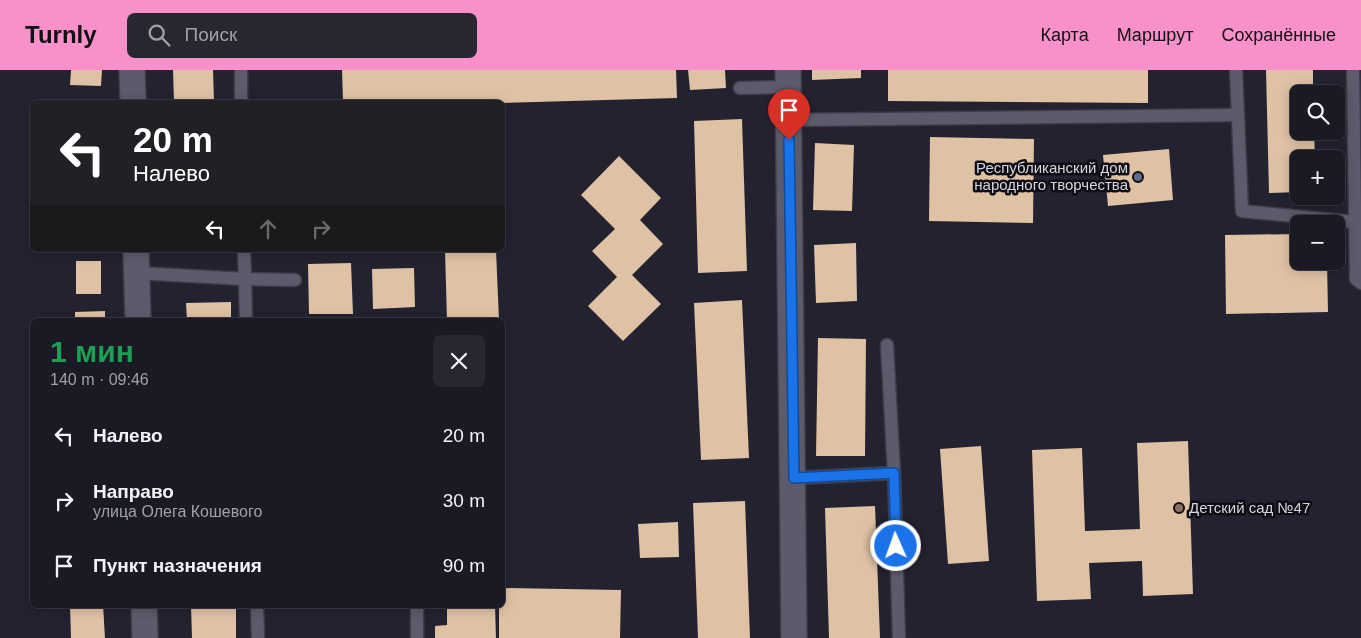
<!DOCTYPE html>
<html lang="ru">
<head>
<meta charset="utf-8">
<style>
	body { margin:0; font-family:Helvetica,sans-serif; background:#272731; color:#f1f3f6; height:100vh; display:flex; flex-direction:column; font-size:19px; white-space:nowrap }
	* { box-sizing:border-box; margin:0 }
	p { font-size:16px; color:#9fa1a6 }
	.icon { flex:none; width:28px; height:28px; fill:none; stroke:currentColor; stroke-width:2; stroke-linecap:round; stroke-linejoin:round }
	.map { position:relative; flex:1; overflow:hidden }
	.details { position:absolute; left:30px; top:248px; width:475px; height:290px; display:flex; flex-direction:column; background:#1a1a24; border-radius:8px; box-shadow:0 2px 12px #0003,0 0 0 1px #383841 }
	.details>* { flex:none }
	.hud { position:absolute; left:30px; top:30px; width:475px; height:152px; border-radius:8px; box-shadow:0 2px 12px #0003,0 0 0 1px #383841; background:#202124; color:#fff; overflow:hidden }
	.buttons { position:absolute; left:1290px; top:15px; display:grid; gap:10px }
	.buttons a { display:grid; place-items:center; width:55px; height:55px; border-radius:8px; background:#1a1a24; box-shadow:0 2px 12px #0003,0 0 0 1px #383841; font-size:25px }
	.pin { position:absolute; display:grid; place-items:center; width:42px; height:42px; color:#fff; margin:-51px -21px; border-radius:50% 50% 50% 0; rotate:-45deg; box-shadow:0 0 5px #0007 }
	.pin .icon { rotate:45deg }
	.me { position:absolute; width:55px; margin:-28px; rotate:358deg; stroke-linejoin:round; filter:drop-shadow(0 0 4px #0008) }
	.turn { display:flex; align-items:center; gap:18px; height:105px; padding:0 20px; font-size:22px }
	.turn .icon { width:65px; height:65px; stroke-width:2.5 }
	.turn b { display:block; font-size:35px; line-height:42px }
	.lanes { display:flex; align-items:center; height:48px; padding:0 20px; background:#0003; justify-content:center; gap:25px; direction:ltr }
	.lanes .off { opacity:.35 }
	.round { display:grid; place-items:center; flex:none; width:52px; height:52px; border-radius:8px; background:#272731 }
	.head { display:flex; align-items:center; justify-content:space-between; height:85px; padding:0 20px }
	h1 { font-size:30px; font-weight:700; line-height:38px; color:#1e9e55 }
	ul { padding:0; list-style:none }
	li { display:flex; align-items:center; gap:15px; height:65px; padding:0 20px }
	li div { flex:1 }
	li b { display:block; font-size:19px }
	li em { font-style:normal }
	header { display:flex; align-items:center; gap:30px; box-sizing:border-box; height:70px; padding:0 25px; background:#f890ca; color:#111 }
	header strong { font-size:24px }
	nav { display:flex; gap:28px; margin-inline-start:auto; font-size:18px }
	.search { width:350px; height:45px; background:#272731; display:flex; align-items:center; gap:12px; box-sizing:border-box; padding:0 18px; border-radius:8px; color:#9fa1a6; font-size:19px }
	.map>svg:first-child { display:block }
</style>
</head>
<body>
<header>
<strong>Turnly</strong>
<div class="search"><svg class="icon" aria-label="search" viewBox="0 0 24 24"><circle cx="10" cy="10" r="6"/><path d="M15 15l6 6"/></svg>Поиск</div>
<nav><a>Карта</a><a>Маршрут</a><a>Сохранённые</a></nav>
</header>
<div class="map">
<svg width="1361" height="568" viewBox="0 0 1361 568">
	<rect width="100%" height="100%" fill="#232230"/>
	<g fill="#dfc1a3">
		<path d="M71,0h31l-1,16 -31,-1z"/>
		<path d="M173,0h40l1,32h-40z"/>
		<path d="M342,0h334l1,28 -175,5 -159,-1z"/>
		<path d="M688,0h37l1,18 -36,2z"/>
		<path d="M812,0h49v8l-49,2z"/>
		<path d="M888,0h260v33l-260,-2z"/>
		<path d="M1266,0h47v24h-14v37h15l1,28h-16v33l-30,1z"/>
		<rect x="70" y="29" width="29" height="3"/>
		<path d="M742,49l5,152 -49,2 -4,-152z"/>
		<path d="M930,67l104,2 -1,84 -104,-2z"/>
		<path d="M815,73l39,2 -2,66 -39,-1z"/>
		<path d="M1169,79l4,51 -65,6 -5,-51z"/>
		<path d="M619,86l42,42 -21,22 23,24 -31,31 29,29 -38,37 -35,-35 29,-29 -25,-26 23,-22 -34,-34z"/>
		<path d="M1299,164v27h28l1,51 -102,2 -1,-79z"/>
		<path d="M856,173l1,58 -41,2 -2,-58z"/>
		<path d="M445,180h51l3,70h-52z"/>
		<rect x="76" y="191" width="25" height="33"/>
		<path d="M351,193l2,51h-44l-1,-50z"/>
		<path d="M414,198l1,39 -42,2 -1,-40z"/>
		<path d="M742,230l7,158 -48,2 -7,-157z"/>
		<path d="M231,232v18h-44l-1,-17z"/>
		<path d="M105,241v9h-30v-8z"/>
		<path d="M818,268l48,1 -1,117h-49z"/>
		<path d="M1188,371l5,153 -50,2 -1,-35 -53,2 2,36 -54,2 -5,-151 50,-2 3,83 55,-2 -3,-86z"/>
		<path d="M981,376l8,115 -41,3 -8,-115z"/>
		<path d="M745,431l5,137h-52l-5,-135z"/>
		<path d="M875,436l5,132h-51l-4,-130z"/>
		<path d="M678,452l1,35 -39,1 -2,-34z"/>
		<path d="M502,518l119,2 -1,48h-121v-33h3z"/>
		<path d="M70,535h33l2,33h-34z"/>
		<path d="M191,535h45v33h-44z"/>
		<path d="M447,535h48l1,33h-61v-12l12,-1z"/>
	</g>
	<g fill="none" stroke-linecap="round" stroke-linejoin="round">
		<g stroke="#3d3c48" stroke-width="15">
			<g id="service">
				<path d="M241,0v32"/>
				<path d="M1236,0l6,141 113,11"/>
				<path d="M1353,0l3,209 5,4"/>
				<path d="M740,18l48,-1"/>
				<path d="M789,50l448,-5"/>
				<path d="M244,180l1,29 50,1"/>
				<path d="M137,203l108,6 1,41"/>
				<path d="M887,275l7,128"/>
				<path d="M794,408l100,-5 5,165"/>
				<path d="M257,535l1,33"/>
				<path d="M417,568v-33"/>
			</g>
		</g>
		<g stroke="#3d3c48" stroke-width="28">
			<g id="minor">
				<path d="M132,0l1,32"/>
				<path d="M788,0l6,568"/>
				<path d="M136,180l2,70"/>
				<path d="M144,535l1,33"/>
			</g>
		</g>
		<use href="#service" stroke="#5c5b6b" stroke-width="12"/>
		<use href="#minor" stroke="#5c5b6b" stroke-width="25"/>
	</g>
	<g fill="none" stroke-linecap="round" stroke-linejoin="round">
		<g stroke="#114b97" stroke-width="12">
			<path id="route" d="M789,70l5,338 100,-5 2,73"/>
		</g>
		<use href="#route" stroke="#1a73e8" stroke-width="9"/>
	</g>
	<circle fill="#5c6f8a" stroke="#0d0d13" stroke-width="2" cx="1138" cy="107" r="5"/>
	<circle fill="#8d6e63" stroke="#0d0d13" stroke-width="2" cx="1179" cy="438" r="5"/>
	<g text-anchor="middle" stroke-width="5" stroke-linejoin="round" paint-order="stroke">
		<g font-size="15" fill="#d6d6e0" stroke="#0d0d13" text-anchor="end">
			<text x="1128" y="103">Республиканский дом<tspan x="1128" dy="17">народного творчества</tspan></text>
			<text x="1189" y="443" text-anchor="start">Детский сад №47</text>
		</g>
	</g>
</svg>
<div class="buttons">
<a><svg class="icon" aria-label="search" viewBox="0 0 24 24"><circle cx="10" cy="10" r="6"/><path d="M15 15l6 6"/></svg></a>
<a>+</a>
<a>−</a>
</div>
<div class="pin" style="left:789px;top:70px;background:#d93025"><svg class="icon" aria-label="arrive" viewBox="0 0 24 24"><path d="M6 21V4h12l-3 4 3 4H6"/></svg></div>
<svg class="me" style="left:896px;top:476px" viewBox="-20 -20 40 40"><circle r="17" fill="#1a73e8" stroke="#fff" stroke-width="3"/><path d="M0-11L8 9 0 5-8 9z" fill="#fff"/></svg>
<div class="hud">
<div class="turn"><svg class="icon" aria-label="left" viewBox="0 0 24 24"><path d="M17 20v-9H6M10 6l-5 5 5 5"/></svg><div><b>20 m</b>Налево</div></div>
<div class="lanes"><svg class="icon" aria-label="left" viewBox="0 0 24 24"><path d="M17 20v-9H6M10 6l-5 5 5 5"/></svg><svg class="icon off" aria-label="ahead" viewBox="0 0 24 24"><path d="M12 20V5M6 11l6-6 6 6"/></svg><svg class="icon off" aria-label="right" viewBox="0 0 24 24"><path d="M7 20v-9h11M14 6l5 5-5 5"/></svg></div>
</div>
<section class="details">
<div class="head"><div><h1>1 мин</h1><p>140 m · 09:46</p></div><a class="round"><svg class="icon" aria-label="close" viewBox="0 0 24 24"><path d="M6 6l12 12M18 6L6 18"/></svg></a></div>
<ul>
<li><svg class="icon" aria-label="left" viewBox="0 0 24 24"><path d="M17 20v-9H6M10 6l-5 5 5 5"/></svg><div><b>Налево</b></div><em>20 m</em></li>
<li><svg class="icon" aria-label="right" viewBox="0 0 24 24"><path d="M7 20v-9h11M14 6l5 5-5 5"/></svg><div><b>Направо</b><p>улица Олега Кошевого</p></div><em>30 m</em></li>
<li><svg class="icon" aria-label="arrive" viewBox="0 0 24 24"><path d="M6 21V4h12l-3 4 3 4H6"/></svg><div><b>Пункт назначения</b></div><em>90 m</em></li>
</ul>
</section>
</div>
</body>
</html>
